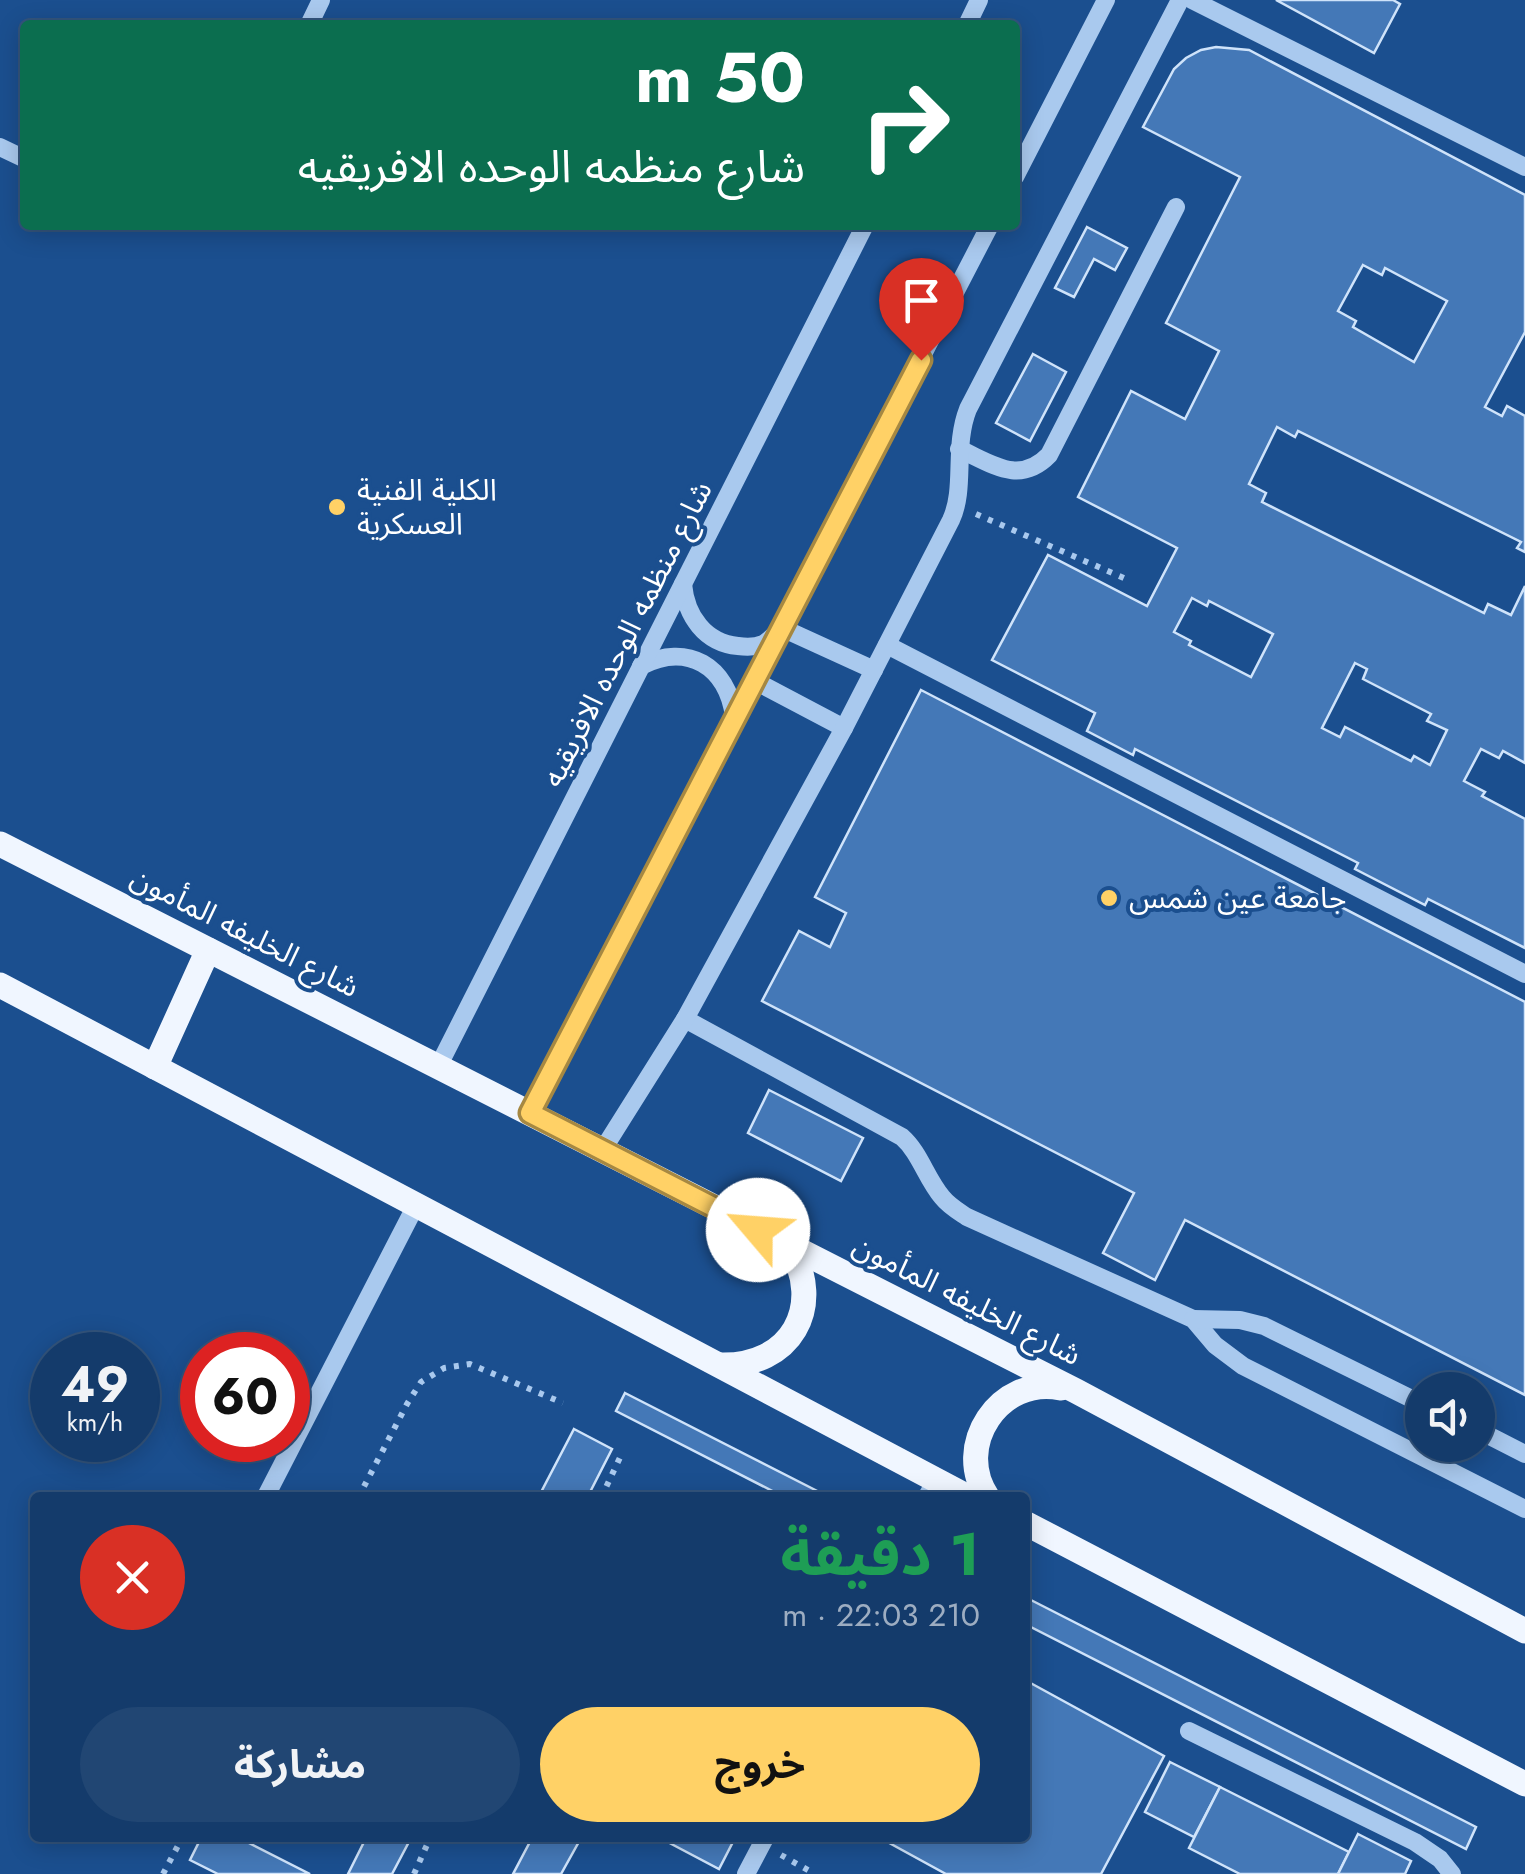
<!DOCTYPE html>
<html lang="ar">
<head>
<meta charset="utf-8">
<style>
	body { margin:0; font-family:Jost,"Noto Sans Arabic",sans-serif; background:#214673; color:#f1f3f6; direction:rtl; height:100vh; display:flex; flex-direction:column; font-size:38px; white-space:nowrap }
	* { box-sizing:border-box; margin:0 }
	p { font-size:32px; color:#9dadc1 }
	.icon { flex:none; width:55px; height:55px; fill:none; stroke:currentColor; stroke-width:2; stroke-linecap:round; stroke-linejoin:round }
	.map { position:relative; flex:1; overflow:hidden; direction:ltr }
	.panel { position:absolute; left:30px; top:1492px; width:1000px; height:350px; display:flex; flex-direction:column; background:#143b6b; border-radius:10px; box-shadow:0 5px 25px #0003,0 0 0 2px #33557e; direction:rtl }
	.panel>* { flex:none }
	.top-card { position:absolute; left:20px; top:20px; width:1000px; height:210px; border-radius:10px; box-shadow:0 5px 25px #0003,0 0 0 2px #33557e; direction:rtl; background:#0b6e4f; color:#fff; overflow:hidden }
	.tools { position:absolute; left:1405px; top:1372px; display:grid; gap:20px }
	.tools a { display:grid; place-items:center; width:90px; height:90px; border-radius:50%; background:#143b6b; box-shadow:0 5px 25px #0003,0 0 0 2px #33557e; font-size:50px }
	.speed { position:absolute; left:30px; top:1332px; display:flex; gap:20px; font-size:50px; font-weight:700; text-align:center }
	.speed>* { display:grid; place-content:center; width:130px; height:130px; border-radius:50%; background:#143b6b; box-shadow:0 5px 25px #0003,0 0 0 2px #33557e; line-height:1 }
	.speed small { font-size:25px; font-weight:400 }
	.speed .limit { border:15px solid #d22; background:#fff; color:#111 }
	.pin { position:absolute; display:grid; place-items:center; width:85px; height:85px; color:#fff; margin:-102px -42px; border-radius:50% 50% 50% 0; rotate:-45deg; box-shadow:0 0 10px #0007 }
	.pin .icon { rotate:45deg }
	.me { position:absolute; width:110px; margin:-55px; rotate:297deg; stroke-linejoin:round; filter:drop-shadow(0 0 8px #0008) }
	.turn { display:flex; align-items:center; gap:35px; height:210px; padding:0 50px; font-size:45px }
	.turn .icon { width:130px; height:130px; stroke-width:2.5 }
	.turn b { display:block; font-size:70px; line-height:85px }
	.round { display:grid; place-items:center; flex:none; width:105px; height:105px; border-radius:52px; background:#214673 }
	.summary { display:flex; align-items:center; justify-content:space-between; height:170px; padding:0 50px }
	h1 { font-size:60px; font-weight:700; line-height:75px; color:#1e9e55 }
	.action { display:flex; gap:20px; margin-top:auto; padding:20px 50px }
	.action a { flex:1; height:115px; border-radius:60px; background:#ffd166; color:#111; font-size:40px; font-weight:700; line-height:115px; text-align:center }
	.action a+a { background:#214673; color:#f1f3f6 }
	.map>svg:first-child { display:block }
</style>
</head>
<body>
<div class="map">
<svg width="1525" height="1874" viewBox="0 0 1525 1874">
	<rect width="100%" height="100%" fill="#1b4f8f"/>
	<g fill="#4478b7" stroke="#cfe3fa" stroke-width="2.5" fill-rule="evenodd">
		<path d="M1276,0h117l7,4 -26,49z"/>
		<path d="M1216,47l33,3 276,145v137l-40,75 17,9 5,-10 18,10v136l-8,-4 4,-6 -223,-111 -3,6 -18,-10 -28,57 17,9 -4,9 222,111 4,-9 23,11 14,-29v177l-22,-12 -4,7 -18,-9 -17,32 21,11 -3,4 43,23v129l-97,-49 -3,6 -70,-36 3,-6 -223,-114 -2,6 -46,-24 8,-18 -103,-53 56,-105 99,51 30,-58 -99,-51 53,-106 54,28 34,-68 -53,-28 74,-146 -97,-50 31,-58 12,-11 15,-8zM1363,265l19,10 3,-7 62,33 -33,61 -61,-35 3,-6 -18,-10zM1192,598l15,8 2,-5 64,33 -22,43 -62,-32 2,-4 -17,-9zM1355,663l12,6 -4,10 68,35 -4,7 20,9 -17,35 -16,-9 -3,5 -66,-34 -5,10 -18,-9z"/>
		<path d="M1087,227l40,21 -12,22 -21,-11 -20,38 -19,-9z"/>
		<path d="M1033,354l33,18 -36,69 -34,-18z"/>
		<path d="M921,690l604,312v393l-340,-175 -30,60 -52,-27 31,-60 -372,-192 37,-70 31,16 16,-34 -31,-16z"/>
		<path d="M769,1090l94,48 -22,43 -93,-48z"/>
		<path d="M625,1393l206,105h-45l-170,-87z"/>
		<path d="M574,1429l38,20 -25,49h-49z"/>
		<path d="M1025,1597l451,230 -10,22 -441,-225z"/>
		<path d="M1025,1680l139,76 -63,118h-155l-64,-35 1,-1h142z"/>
		<path d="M1170,1762l50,25 -26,50 -49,-25z"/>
		<path d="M1220,1787l129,65 -11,22h-98l-51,-26z"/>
		<path d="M1358,1834l53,27 -6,13h-67z"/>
		<path d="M201,1838h38l71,36h-92l-28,-14z"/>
		<path d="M366,1838h45l-19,36h-44z"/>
		<path d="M532,1838h49l-20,36h-48z"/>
		<path d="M660,1838h75l-16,31z"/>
	</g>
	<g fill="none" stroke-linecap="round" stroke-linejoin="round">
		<g stroke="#a9c9ee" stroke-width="6" stroke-dasharray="5 8" stroke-linecap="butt">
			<path d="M976,514l155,67"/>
			<path d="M358,1498l49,-94 14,-22 23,-14 26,-4 93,39"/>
			<path d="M601,1498l22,-47"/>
			<path d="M781,1855l34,19"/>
			<path d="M163,1874l19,-36"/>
			<path d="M414,1874l16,-36"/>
		</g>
		<g stroke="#a9c9ee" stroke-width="18">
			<path d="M1192,0l333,167"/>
			<path d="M309,25l12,-25"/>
			<path d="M967,25l12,-25"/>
			<path d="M0,147l25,12"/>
			<path d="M1015,177l91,-177"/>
			<path d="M959,449c32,14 60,37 90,6l127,-248"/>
			<path d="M683,584c3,32 22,59 55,62 8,1 18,1 25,-2 6,-3 13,-11 19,-16l92,42"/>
			<path d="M887,645l638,329"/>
			<path d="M641,666c46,-24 87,0 93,51"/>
			<path d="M753,680l91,48"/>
			<path d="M685,1019l217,118c18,16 24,41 40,60 7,9 16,14 25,20l226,102 22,26 28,21 282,143"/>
			<path d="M438,1067l427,-842"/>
			<path d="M529,1113l461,-888"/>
			<path d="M602,1151l83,-132 159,-291 107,-208c15,-32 2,-73 17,-111l212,-409"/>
			<path d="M1193,1319l47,1 24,6 158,78"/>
			<path d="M1478,1430l47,24"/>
			<path d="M265,1498l151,-293"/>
			<path d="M926,1498l10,-18"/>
			<path d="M1189,1731l226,111 25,17 12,15"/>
			<path d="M746,1874l19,-36"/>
		</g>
		<g stroke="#f0f6ff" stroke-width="25">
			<path d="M0,844l1076,547 449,240"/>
			<path d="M0,985l970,513"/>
			<path d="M155,1067l53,-117"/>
			<path d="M720,1365c71,2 105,-58 70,-118"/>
			<path d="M988,1498c-36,-52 12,-123 73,-110"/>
			<path d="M1025,1523l500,261"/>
		</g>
	</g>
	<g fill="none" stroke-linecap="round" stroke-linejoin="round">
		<g stroke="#a68842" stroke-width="25">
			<path id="route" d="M758,1230l-228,-117 391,-753"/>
		</g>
		<use href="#route" stroke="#ffd166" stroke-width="18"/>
	</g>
	<g fill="#ffd166" stroke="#1b4f8f" stroke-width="4">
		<circle cx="337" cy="507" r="10"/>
		<circle cx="1109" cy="898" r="10"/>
	</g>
	<g text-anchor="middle" stroke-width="8" stroke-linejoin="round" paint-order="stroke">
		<g font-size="30" fill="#fff" stroke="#1b4f8f" text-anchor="start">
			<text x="357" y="500">الكلية الفنية<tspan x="357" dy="34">العسكرية</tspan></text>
			<text x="1129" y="908">جامعة عين شمس</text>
		</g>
		<g font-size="30" fill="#fff" stroke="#1b4f8f">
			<text transform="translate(627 634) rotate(-63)" y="10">شارع منظمه الوحده الافريقيه</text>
			<text transform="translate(245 932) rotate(27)" y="10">شارع الخليفه المأمون</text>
			<text transform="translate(967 1300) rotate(27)" y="10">شارع الخليفه المأمون</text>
		</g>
	</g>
</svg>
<div class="tools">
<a><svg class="icon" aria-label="sound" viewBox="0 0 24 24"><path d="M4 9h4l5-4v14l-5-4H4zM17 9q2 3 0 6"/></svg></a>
</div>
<div class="speed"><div>49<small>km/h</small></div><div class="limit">60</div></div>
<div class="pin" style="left:921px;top:360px;background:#d93025"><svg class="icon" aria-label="arrive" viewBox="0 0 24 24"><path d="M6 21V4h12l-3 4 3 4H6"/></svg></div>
<svg class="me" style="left:758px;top:1230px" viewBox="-20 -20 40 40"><circle r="19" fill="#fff"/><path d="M0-13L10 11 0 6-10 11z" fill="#ffd166"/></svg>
<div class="top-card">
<div class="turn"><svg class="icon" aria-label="right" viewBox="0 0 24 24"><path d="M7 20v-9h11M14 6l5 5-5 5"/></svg><div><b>50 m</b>شارع منظمه الوحده الافريقيه</div></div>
</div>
<section class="panel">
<div class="summary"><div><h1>1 دقيقة</h1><p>210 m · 22:03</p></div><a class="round" style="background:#d93025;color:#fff"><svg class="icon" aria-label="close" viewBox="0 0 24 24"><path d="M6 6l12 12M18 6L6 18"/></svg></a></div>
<div class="action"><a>خروج</a><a>مشاركة</a></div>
</section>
</div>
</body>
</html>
